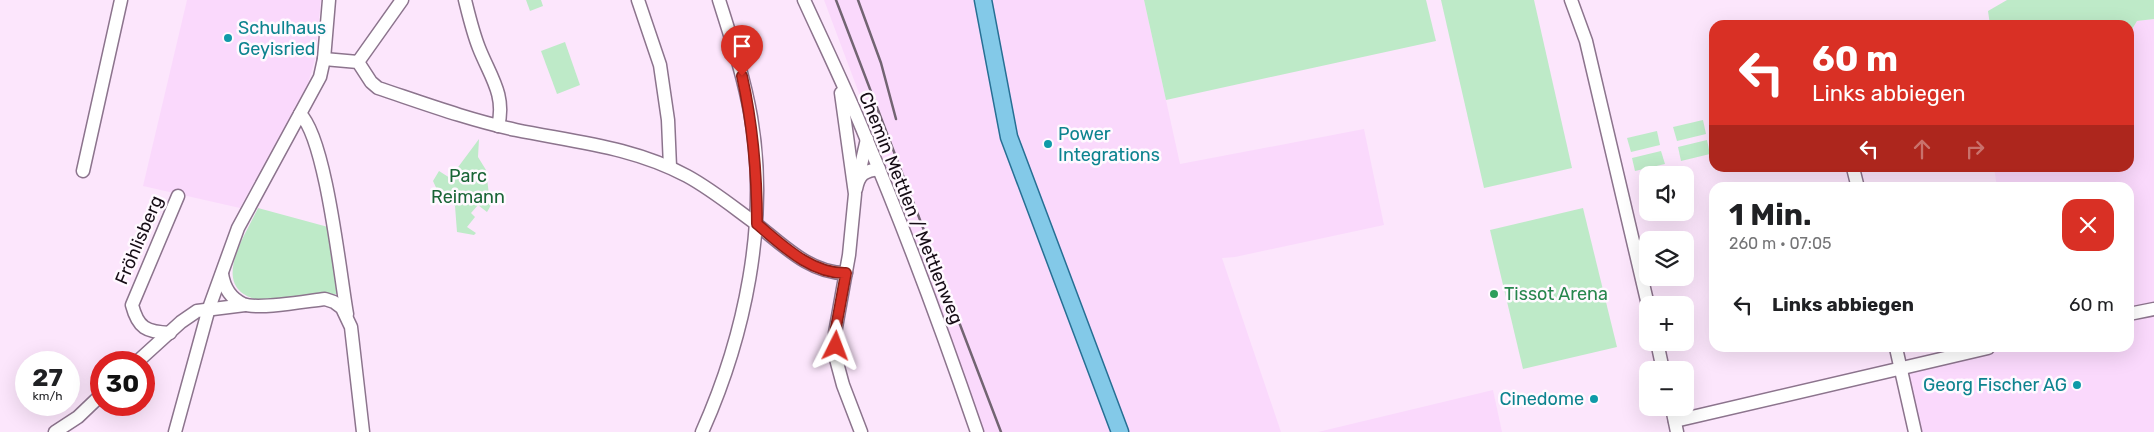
<!DOCTYPE html>
<html lang="de">
<head>
<meta charset="utf-8">
<style>
	body { margin:0; font-family:Rubik,sans-serif; background:#f2f2f2; color:#202124; height:100vh; display:flex; flex-direction:column; font-size:19px; white-space:nowrap }
	* { box-sizing:border-box; margin:0 }
	p { font-size:16px; color:#757577 }
	.icon { flex:none; width:28px; height:28px; fill:none; stroke:currentColor; stroke-width:2; stroke-linecap:round; stroke-linejoin:round }
	.map { position:relative; flex:1; overflow:hidden }
	.sheet { position:absolute; left:1709px; top:182px; width:425px; height:170px; display:flex; flex-direction:column; background:#fff; border-radius:15px; box-shadow:0 5px 20px #0002 }
	.sheet>* { flex:none }
	.banner { position:absolute; left:1709px; top:20px; width:425px; height:152px; border-radius:15px; box-shadow:0 5px 20px #0002; background:#d93025; color:#fff; overflow:hidden }
	.buttons { position:absolute; left:1639px; top:166px; display:grid; gap:10px }
	.buttons a { display:grid; place-items:center; width:55px; height:55px; border-radius:10px; background:#fff; box-shadow:0 5px 20px #0002; font-size:25px }
	.speed { position:absolute; left:15px; top:351px; display:flex; gap:10px; font-size:25px; font-weight:700; text-align:center }
	.speed>* { display:grid; place-content:center; width:65px; height:65px; border-radius:50%; background:#fff; box-shadow:0 5px 20px #0002; line-height:1 }
	.speed small { font-size:12px; font-weight:400 }
	.speed .limit { border:8px solid #d22; background:#fff; color:#111 }
	.pin { position:absolute; display:grid; place-items:center; width:42px; height:42px; color:#fff; margin:-51px -21px; border-radius:50% 50% 50% 0; rotate:-45deg; box-shadow:0 0 5px #0007 }
	.pin .icon { rotate:45deg }
	.me { position:absolute; width:55px; margin:-28px; rotate:3deg; stroke-linejoin:round; filter:drop-shadow(0 0 4px #0008) }
	.turn { display:flex; align-items:center; gap:18px; height:105px; padding:0 20px; font-size:22px }
	.turn .icon { width:65px; height:65px; stroke-width:2.5 }
	.turn b { display:block; font-size:35px; line-height:42px }
	.lanes { display:flex; align-items:center; height:48px; padding:0 20px; background:#0003; justify-content:center; gap:25px; direction:ltr }
	.lanes .off { opacity:.35 }
	.round { display:grid; place-items:center; flex:none; width:52px; height:52px; border-radius:15px; background:#f2f2f2 }
	.overview { display:flex; align-items:center; justify-content:space-between; height:85px; padding:0 20px }
	h1 { font-size:30px; font-weight:700; line-height:38px }
	ul { padding:0; list-style:none }
	li { display:flex; align-items:center; gap:15px; height:75px; padding:0 20px }
	li div { flex:1 }
	li b { display:block; font-size:19px }
	li em { font-style:normal }
	.map>svg:first-child { display:block }
</style>
</head>
<body>
<div class="map">
<svg width="2154" height="432" viewBox="0 0 2154 432">
	<rect width="100%" height="100%" fill="#fce6fc"/>
	<g fill="#fad9fc">
		<path d="M187,0h134l-6,59 -7,25 -68,124 -97,-22z"/>
		<path d="M824,0h320l36,164 184,-35 20,96 -149,32 -13,1 59,174h-299l-39,-115z"/>
		<path d="M2154,19v413h-246l-7,-64 89,-20h139v-160l-132,-1 -3,-19h135v-126l2,-10 6,-11z"/>
		<path d="M1493,390l9,42h-184z"/>
	</g>
	<g fill="#beeac8">
		<path d="M526,0h15l2,6 -13,5z"/>
		<path d="M1144,0h282l10,41 -270,59z"/>
		<path d="M1441,0h93l38,168 -88,20z"/>
		<path d="M2007,0h147v19l-17,2 -6,10 -2,11v-17h-139l-2,-14z"/>
		<path d="M565,42l15,43 -23,9 -16,-43z"/>
		<path d="M1703,120l3,14 -29,7 -4,-14z"/>
		<path d="M1657,131l3,14 -29,7 -4,-14z"/>
		<path d="M479,139l-1,18 8,13 3,25 5,5 -7,12 -9,-7 -7,8 4,4 -8,10 9,6 -2,2 -17,-3 -2,-26 -15,-10 -7,-15 6,-10 11,7z"/>
		<path d="M1707,140l3,14 -29,7 -3,-14z"/>
		<path d="M1661,151l4,13 -30,7 -3,-13z"/>
		<path d="M258,208l70,19 11,67 -81,6c-50,-12 -13,-64 0,-92z"/>
		<path d="M1583,208l34,139 -94,22 -33,-139z"/>
	</g>
	<g fill="none" stroke-linecap="round" stroke-linejoin="round">
		<g stroke="#8c748d" stroke-width="15">
			<g id="minor">
				<path d="M465,0c4,16 8,33 14,48 11,28 27,47 19,78"/>
				<path d="M638,0l22,65 8,55 2,47"/>
				<path d="M804,0c21,46 43,91 62,138 41,97 77,195 111,294"/>
				<path d="M1571,0l15,41 62,264"/>
				<path d="M324,59l34,3 13,20 7,6c45,15 91,32 138,42 59,12 117,17 171,46 24,13 46,31 68,47 27,21 55,51 91,50"/>
				<path d="M358,62l44,-62"/>
				<path d="M841,93l14,101 -6,61 -14,78 1,26 7,26 18,47"/>
				<path d="M300,114c26,24 40,161 47,200"/>
				<path d="M1853,168l5,20"/>
				<path d="M83,171l38,-171"/>
				<path d="M858,178l9,-39"/>
				<path d="M856,189c3,-15 8,-18 23,-20"/>
				<path d="M222,274c2,13 8,24 21,30 15,6 64,-3 82,-5l9,3 8,6 9,19 12,105"/>
				<path d="M2129,314l25,-5"/>
				<path d="M170,333c-24,-1 -32,-5 -38,-28l46,-109"/>
				<path d="M1657,342l6,28"/>
				<path d="M1896,348l19,84"/>
				<path d="M137,362l44,-40 16,-11 48,-6"/>
				<path d="M1672,408l5,24"/>
				<path d="M1675,421l313,-73"/>
				<path d="M55,432l23,-15 23,-22"/>
				<path d="M175,432l34,-124 29,-80 82,-151 4,-18 5,-59"/>
				<path d="M702,432c43,-96 67,-210 49,-315 -7,-40 -20,-79 -32,-117"/>
			</g>
		</g>
		<g stroke="#276f94" stroke-width="19">
			<path id="major" d="M983,0l26,137 111,295"/>
		</g>
		<use href="#minor" stroke="#fff" stroke-width="12"/>
		<use href="#major" stroke="#83c9e8" stroke-width="16"/>
		<g stroke="#726472" stroke-width="2.5">
			<path d="M836,0l165,432"/>
			<path d="M858,0l23,63 15,56"/>
		</g>
	</g>
	<g fill="none" stroke-linecap="round" stroke-linejoin="round">
		<g stroke="#8d1f18" stroke-width="12">
			<path id="route" d="M742,76c11,50 15,96 15,148 25,21 54,50 89,49l-11,60 1,13"/>
		</g>
		<use href="#route" stroke="#d93025" stroke-width="9"/>
	</g>
	<g fill="#0f9aa8" stroke="#fff9ff" stroke-width="2">
		<circle cx="228" cy="38" r="5"/>
		<circle cx="1048" cy="144" r="5"/>
		<circle cx="2077" cy="385" r="5"/>
		<circle cx="1594" cy="399" r="5"/>
	</g>
	<circle fill="#2e9e5b" stroke="#fff9ff" stroke-width="2" cx="1494" cy="294" r="5"/>
	<g text-anchor="middle" stroke-width="5" stroke-linejoin="round" paint-order="stroke">
		<g font-size="18" fill="#0d838f" stroke="#fff9ff" text-anchor="start">
			<text x="238" y="34">Schulhaus<tspan x="238" dy="21">Geyisried</tspan></text>
			<text x="1058" y="140">Power<tspan x="1058" dy="21">Integrations</tspan></text>
			<text x="2067" y="391" text-anchor="end">Georg Fischer AG</text>
			<text x="1584" y="405" text-anchor="end">Cinedome</text>
		</g>
		<g font-size="18" fill="#196536" stroke="#fff9ff">
			<text x="468" y="182">Parc<tspan x="468" dy="21">Reimann</tspan></text>
		</g>
		<g font-size="18" fill="#150c15" stroke="#fff9ff">
			<text transform="translate(911 208) rotate(68)" y="6">Chemin Mettlen / Mettlenweg</text>
			<text transform="translate(139 240) rotate(-67)" y="6">Fröhlisberg</text>
		</g>
		<g font-size="18" fill="#27864d" stroke="#fff9ff" text-anchor="start">
			<text x="1504" y="300">Tissot Arena</text>
		</g>
	</g>
</svg>
<div class="buttons">
<a><svg class="icon" aria-label="sound" viewBox="0 0 24 24"><path d="M4 9h4l5-4v14l-5-4H4zM17 9q2 3 0 6"/></svg></a>
<a><svg class="icon" aria-label="layers" viewBox="0 0 24 24"><path d="M12 4l9 5-9 5-9-5zM3 14l9 5 9-5"/></svg></a>
<a>+</a>
<a>−</a>
</div>
<div class="speed"><div>27<small>km/h</small></div><div class="limit">30</div></div>
<div class="pin" style="left:742px;top:76px;background:#d93025"><svg class="icon" aria-label="arrive" viewBox="0 0 24 24"><path d="M6 21V4h12l-3 4 3 4H6"/></svg></div>
<svg class="me" style="left:836px;top:346px" viewBox="-20 -20 40 40"><path d="M0-17L14 15 0 8-14 15z" fill="#d93025" stroke="#fff" stroke-width="4"/></svg>
<div class="banner">
<div class="turn"><svg class="icon" aria-label="left" viewBox="0 0 24 24"><path d="M17 20v-9H6M10 6l-5 5 5 5"/></svg><div><b>60 m</b>Links abbiegen</div></div>
<div class="lanes"><svg class="icon" aria-label="left" viewBox="0 0 24 24"><path d="M17 20v-9H6M10 6l-5 5 5 5"/></svg><svg class="icon off" aria-label="ahead" viewBox="0 0 24 24"><path d="M12 20V5M6 11l6-6 6 6"/></svg><svg class="icon off" aria-label="right" viewBox="0 0 24 24"><path d="M7 20v-9h11M14 6l5 5-5 5"/></svg></div>
</div>
<section class="sheet">
<div class="overview"><div><h1>1 Min.</h1><p>260 m · 07:05</p></div><a class="round" style="background:#d93025;color:#fff"><svg class="icon" aria-label="close" viewBox="0 0 24 24"><path d="M6 6l12 12M18 6L6 18"/></svg></a></div>
<ul>
<li><svg class="icon" aria-label="left" viewBox="0 0 24 24"><path d="M17 20v-9H6M10 6l-5 5 5 5"/></svg><div><b>Links abbiegen</b></div><em>60 m</em></li>
</ul>
</section>
</div>
</body>
</html>
